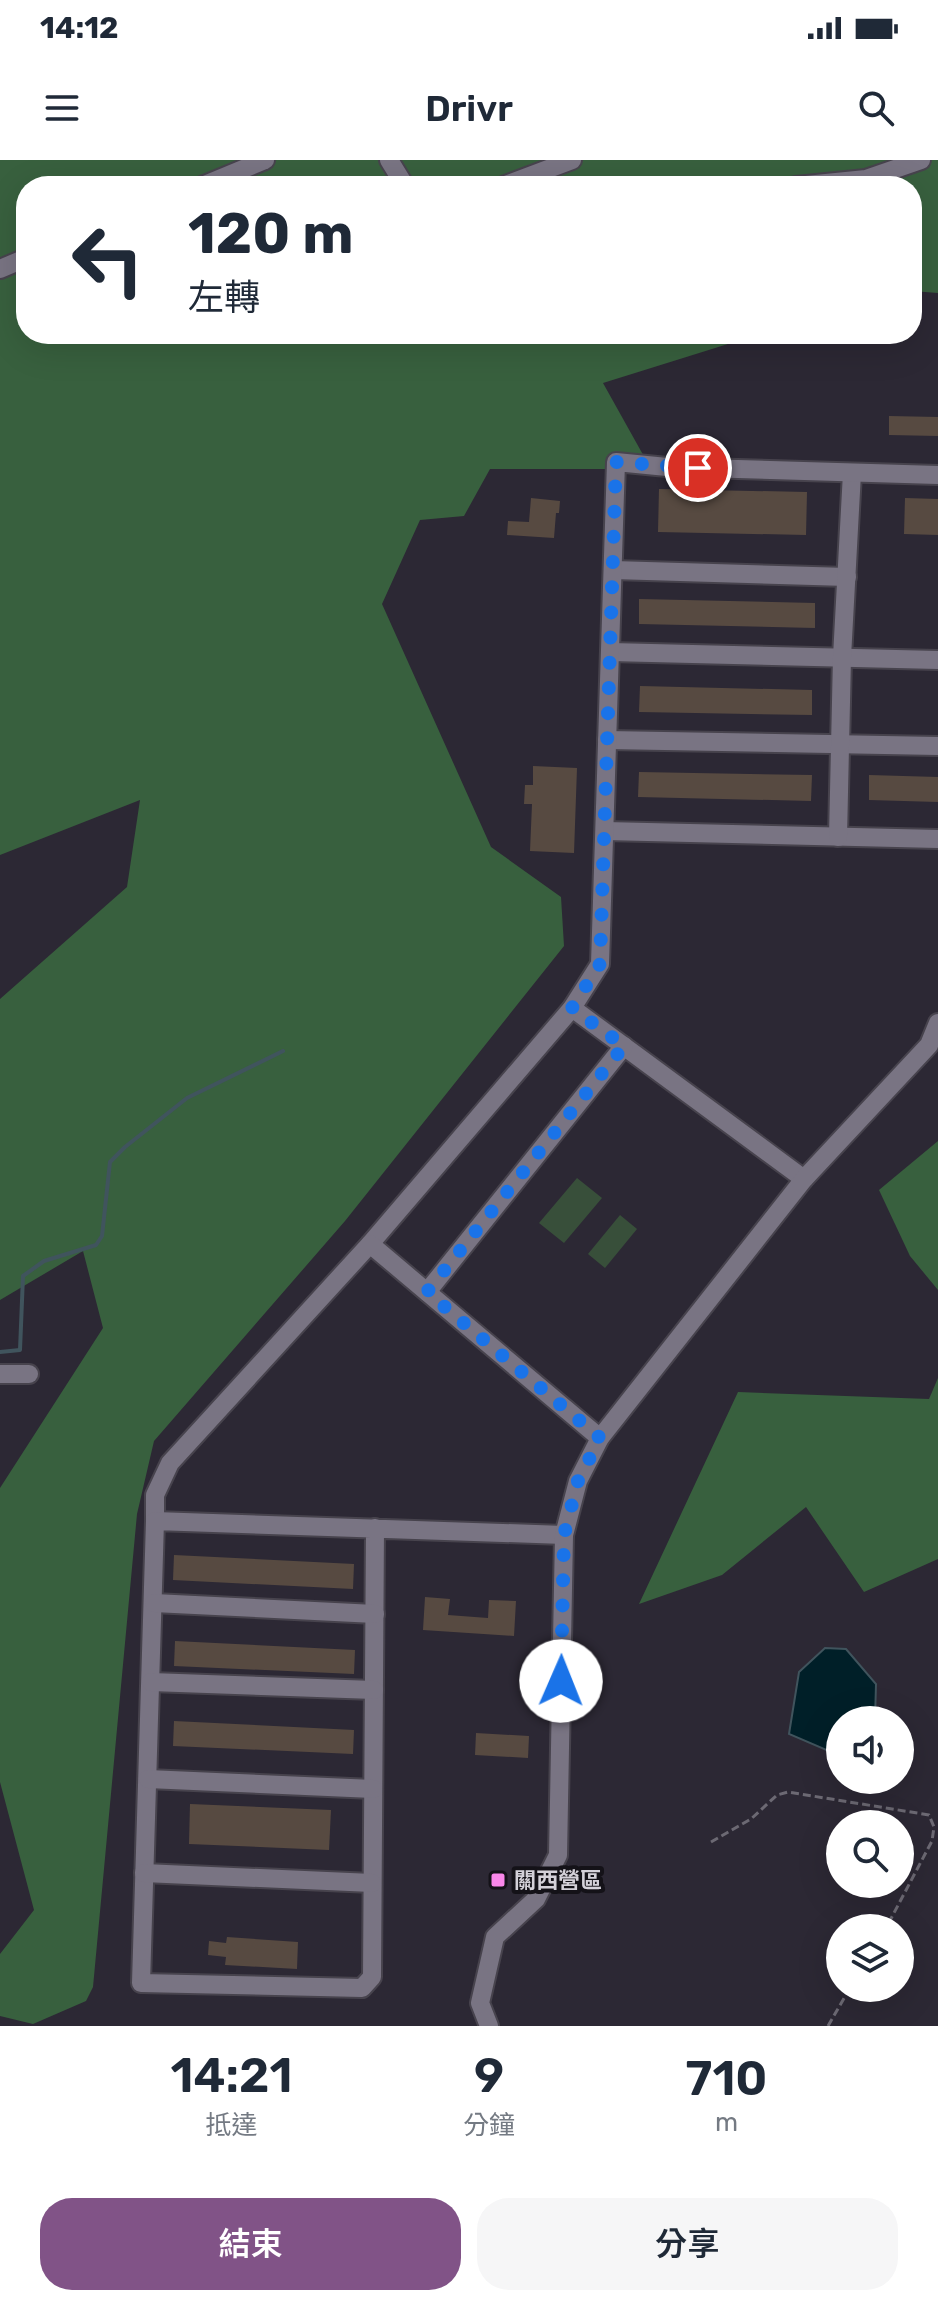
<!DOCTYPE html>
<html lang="zh-TW">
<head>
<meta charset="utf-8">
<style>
	body { margin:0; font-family:Rubik,"Noto Sans TC",sans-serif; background:#f6f6f7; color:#1f2937; height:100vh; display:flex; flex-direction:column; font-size:30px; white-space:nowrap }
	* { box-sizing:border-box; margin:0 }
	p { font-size:26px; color:#747a83 }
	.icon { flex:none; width:44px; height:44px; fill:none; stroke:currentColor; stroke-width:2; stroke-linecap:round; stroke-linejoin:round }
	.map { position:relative; height:1866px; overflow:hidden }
	.side { display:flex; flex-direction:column; background:#fff; flex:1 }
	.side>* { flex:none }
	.banner { position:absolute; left:16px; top:16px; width:906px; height:168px; border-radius:32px; box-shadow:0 8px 32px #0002; background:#fff; color:#1f2937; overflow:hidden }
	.buttons { position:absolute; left:826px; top:1546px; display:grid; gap:16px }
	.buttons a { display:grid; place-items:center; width:88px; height:88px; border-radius:50%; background:#fff; box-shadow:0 8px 32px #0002; font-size:40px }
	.pin { position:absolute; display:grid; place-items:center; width:68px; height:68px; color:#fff; margin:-34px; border:4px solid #fff; border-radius:50%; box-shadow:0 2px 8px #0007 }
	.me { position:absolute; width:88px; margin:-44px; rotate:1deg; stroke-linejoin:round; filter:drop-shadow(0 0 6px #0008) }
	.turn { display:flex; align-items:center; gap:28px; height:168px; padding:0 40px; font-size:36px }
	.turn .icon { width:104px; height:104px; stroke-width:2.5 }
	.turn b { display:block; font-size:56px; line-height:68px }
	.eta { display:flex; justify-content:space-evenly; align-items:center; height:136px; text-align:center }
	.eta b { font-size:48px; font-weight:600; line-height:56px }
	.button { display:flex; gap:16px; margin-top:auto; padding:16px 40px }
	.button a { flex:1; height:92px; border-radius:32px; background:#815387; color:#fff; font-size:32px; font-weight:600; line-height:92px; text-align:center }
	.button a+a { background:#f6f6f7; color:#1f2937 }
	.status { display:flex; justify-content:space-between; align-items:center; height:56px; padding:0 40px; background:#fff; direction:ltr }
	.status svg { height:22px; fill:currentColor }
	header { display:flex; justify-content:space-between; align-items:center; height:104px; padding:0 40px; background:#fff; font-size:36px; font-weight:600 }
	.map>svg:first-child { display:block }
</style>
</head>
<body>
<div class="status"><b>14:12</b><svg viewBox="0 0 49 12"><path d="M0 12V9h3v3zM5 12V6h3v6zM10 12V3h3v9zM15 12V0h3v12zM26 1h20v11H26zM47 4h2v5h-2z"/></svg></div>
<header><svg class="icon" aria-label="menu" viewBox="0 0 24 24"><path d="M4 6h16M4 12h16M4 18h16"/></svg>Drivr<svg class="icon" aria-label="search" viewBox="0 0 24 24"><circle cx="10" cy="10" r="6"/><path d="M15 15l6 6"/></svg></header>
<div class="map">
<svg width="938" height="1866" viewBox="0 0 938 1866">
	<rect width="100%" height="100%" fill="#2c2834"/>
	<g fill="#384f3a">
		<path d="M577,1018l25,20 -38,45 -25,-20z"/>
		<path d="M620,1055l17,14 -32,39 -17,-14z"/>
	</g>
	<g fill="#38603e">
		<path d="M0,0h938v133l-26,-2v-105h-886v148h734l-157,49 48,86h-161l-26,47 -44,4 -38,84 109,243 70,50 3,49 -219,275 -191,220 -17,73 -44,473 -7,14 -53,23 -33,-8v-62l34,-44 -34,-128v-294l103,-160 -20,-77 -83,49v-301l127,-112 13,-87 -140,55z"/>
		<path d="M938,981v149l-28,-34 -31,-66z"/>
		<path d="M938,1218v181l-74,33 -58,-85 -84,68 -83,29 99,-212 191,7z"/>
	</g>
	<path fill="#001f28" stroke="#40545d" stroke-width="2" d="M825,1488l21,1 30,35 -1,36h-35v29l-9,3 -42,-18 10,-62z"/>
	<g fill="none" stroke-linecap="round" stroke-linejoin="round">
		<path stroke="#40545d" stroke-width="4" d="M0,1192l20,-2 3,-74 21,-15 52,-16 6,-9 8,-74 15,-15 62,-49 96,-47"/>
	</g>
	<g fill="#574a41">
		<path d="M889,256l49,1v19l-49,-1z"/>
		<path d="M659,329l148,3 -1,43 -148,-3z"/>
		<path d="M531,338l29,3 -1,12h-3l-2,25 -47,-3 1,-14 21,1z"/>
		<path d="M905,338l33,1v36l-34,-1z"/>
		<path d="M639,439l176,4v25l-176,-4z"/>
		<path d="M640,526l172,4v25l-173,-3z"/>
		<path d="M533,606l44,2 -3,85 -44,-2 2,-47h-8l1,-19h8z"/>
		<path d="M639,612l173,3 -1,26 -173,-4z"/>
		<path d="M869,615l69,2v25l-69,-2z"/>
		<path d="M174,1395l180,9 -1,25 -180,-9z"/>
		<path d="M425,1437l25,2 -2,16 40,3 1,-18 27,1 -2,35 -91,-6z"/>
		<path d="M175,1481l180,9 -1,24 -180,-8z"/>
		<path d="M174,1561l180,9 -1,24 -180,-8z"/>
		<path d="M476,1573l53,3 -1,22 -53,-3z"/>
		<path d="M190,1644l141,6 -2,40 -140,-6z"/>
		<path d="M227,1777l71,5 -1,27 -72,-4 1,-8 -18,-2 1,-14 17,2z"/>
	</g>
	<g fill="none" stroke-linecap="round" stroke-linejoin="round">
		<g stroke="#47434d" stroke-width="22">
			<g id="minor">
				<path d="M389,0l16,26"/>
				<path d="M202,26l63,-26"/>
				<path d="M503,26l69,-26"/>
				<path d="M796,26l70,-7 55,-19"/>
				<path d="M0,109l26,-11"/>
				<path d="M613,410l234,7"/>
				<path d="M610,492l328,8"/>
				<path d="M607,580l331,6"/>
				<path d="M605,671l333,8"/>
				<path d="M838,677l4,-180 10,-184"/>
				<path d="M572,848l232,171"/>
				<path d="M370,1084l202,-236 28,-44 16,-502 51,5 271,8"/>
				<path d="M427,1132l197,-246"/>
				<path d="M0,1214h29"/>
				<path d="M155,1361v-26l15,-32 200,-219 230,194"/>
				<path d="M375,1368l-3,449 -10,11 -221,-5 14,-462 409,14"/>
				<path d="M154,1443l221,11"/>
				<path d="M151,1522l223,8"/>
				<path d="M148,1619l225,10"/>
				<path d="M144,1713l228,10"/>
				<path d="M489,1866l-9,-23 15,-66 41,-38 22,-44 6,-320 14,-54 22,-43 204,-259 125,-134 9,-22"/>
			</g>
		</g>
		<g stroke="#6c6973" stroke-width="3" stroke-dasharray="8 4" stroke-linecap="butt">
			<path d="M711,1682l40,-23 26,-24 11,-3 141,23 5,12 -2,14 -46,87"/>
			<path d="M828,1866l22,-38"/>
		</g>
		<use href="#minor" stroke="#797483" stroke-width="18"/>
	</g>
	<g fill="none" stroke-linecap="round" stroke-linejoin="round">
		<path stroke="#1a73e8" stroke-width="14" stroke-dasharray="0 25.2" d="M561,1521l3,-146 14,-54 22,-43 -173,-146 197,-246 -52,-38 28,-44 16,-502 82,6"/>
	</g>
	<rect fill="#f987e9" stroke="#141218" stroke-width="3" x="490" y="1712" width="16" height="16" rx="4"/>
	<g text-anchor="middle" stroke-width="8" stroke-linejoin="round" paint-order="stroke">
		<g font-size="22" font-weight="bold" fill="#d4d1d9" stroke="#141218" text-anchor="start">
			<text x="514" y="1728">關西營區</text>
		</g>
	</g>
</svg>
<div class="buttons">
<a><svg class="icon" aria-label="sound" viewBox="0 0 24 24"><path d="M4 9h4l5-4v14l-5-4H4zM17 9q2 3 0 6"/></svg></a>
<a><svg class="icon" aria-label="search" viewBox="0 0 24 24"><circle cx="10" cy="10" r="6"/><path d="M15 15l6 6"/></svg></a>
<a><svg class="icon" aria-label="layers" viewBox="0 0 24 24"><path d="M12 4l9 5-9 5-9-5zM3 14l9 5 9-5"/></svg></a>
</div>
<div class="pin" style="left:698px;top:308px;background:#d93025"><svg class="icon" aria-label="arrive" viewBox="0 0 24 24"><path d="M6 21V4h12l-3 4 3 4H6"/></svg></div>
<svg class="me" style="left:561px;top:1521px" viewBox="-20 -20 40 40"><circle r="19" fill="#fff"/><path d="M0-13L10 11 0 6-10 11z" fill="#1a73e8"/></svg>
<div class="banner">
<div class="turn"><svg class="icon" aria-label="left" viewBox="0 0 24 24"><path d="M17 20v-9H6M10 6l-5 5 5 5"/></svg><div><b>120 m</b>左轉</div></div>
</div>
</div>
<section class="side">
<div class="eta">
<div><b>14:21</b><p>抵達</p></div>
<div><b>9</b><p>分鐘</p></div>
<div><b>710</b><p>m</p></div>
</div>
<div class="button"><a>結束</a><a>分享</a></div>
</section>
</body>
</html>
